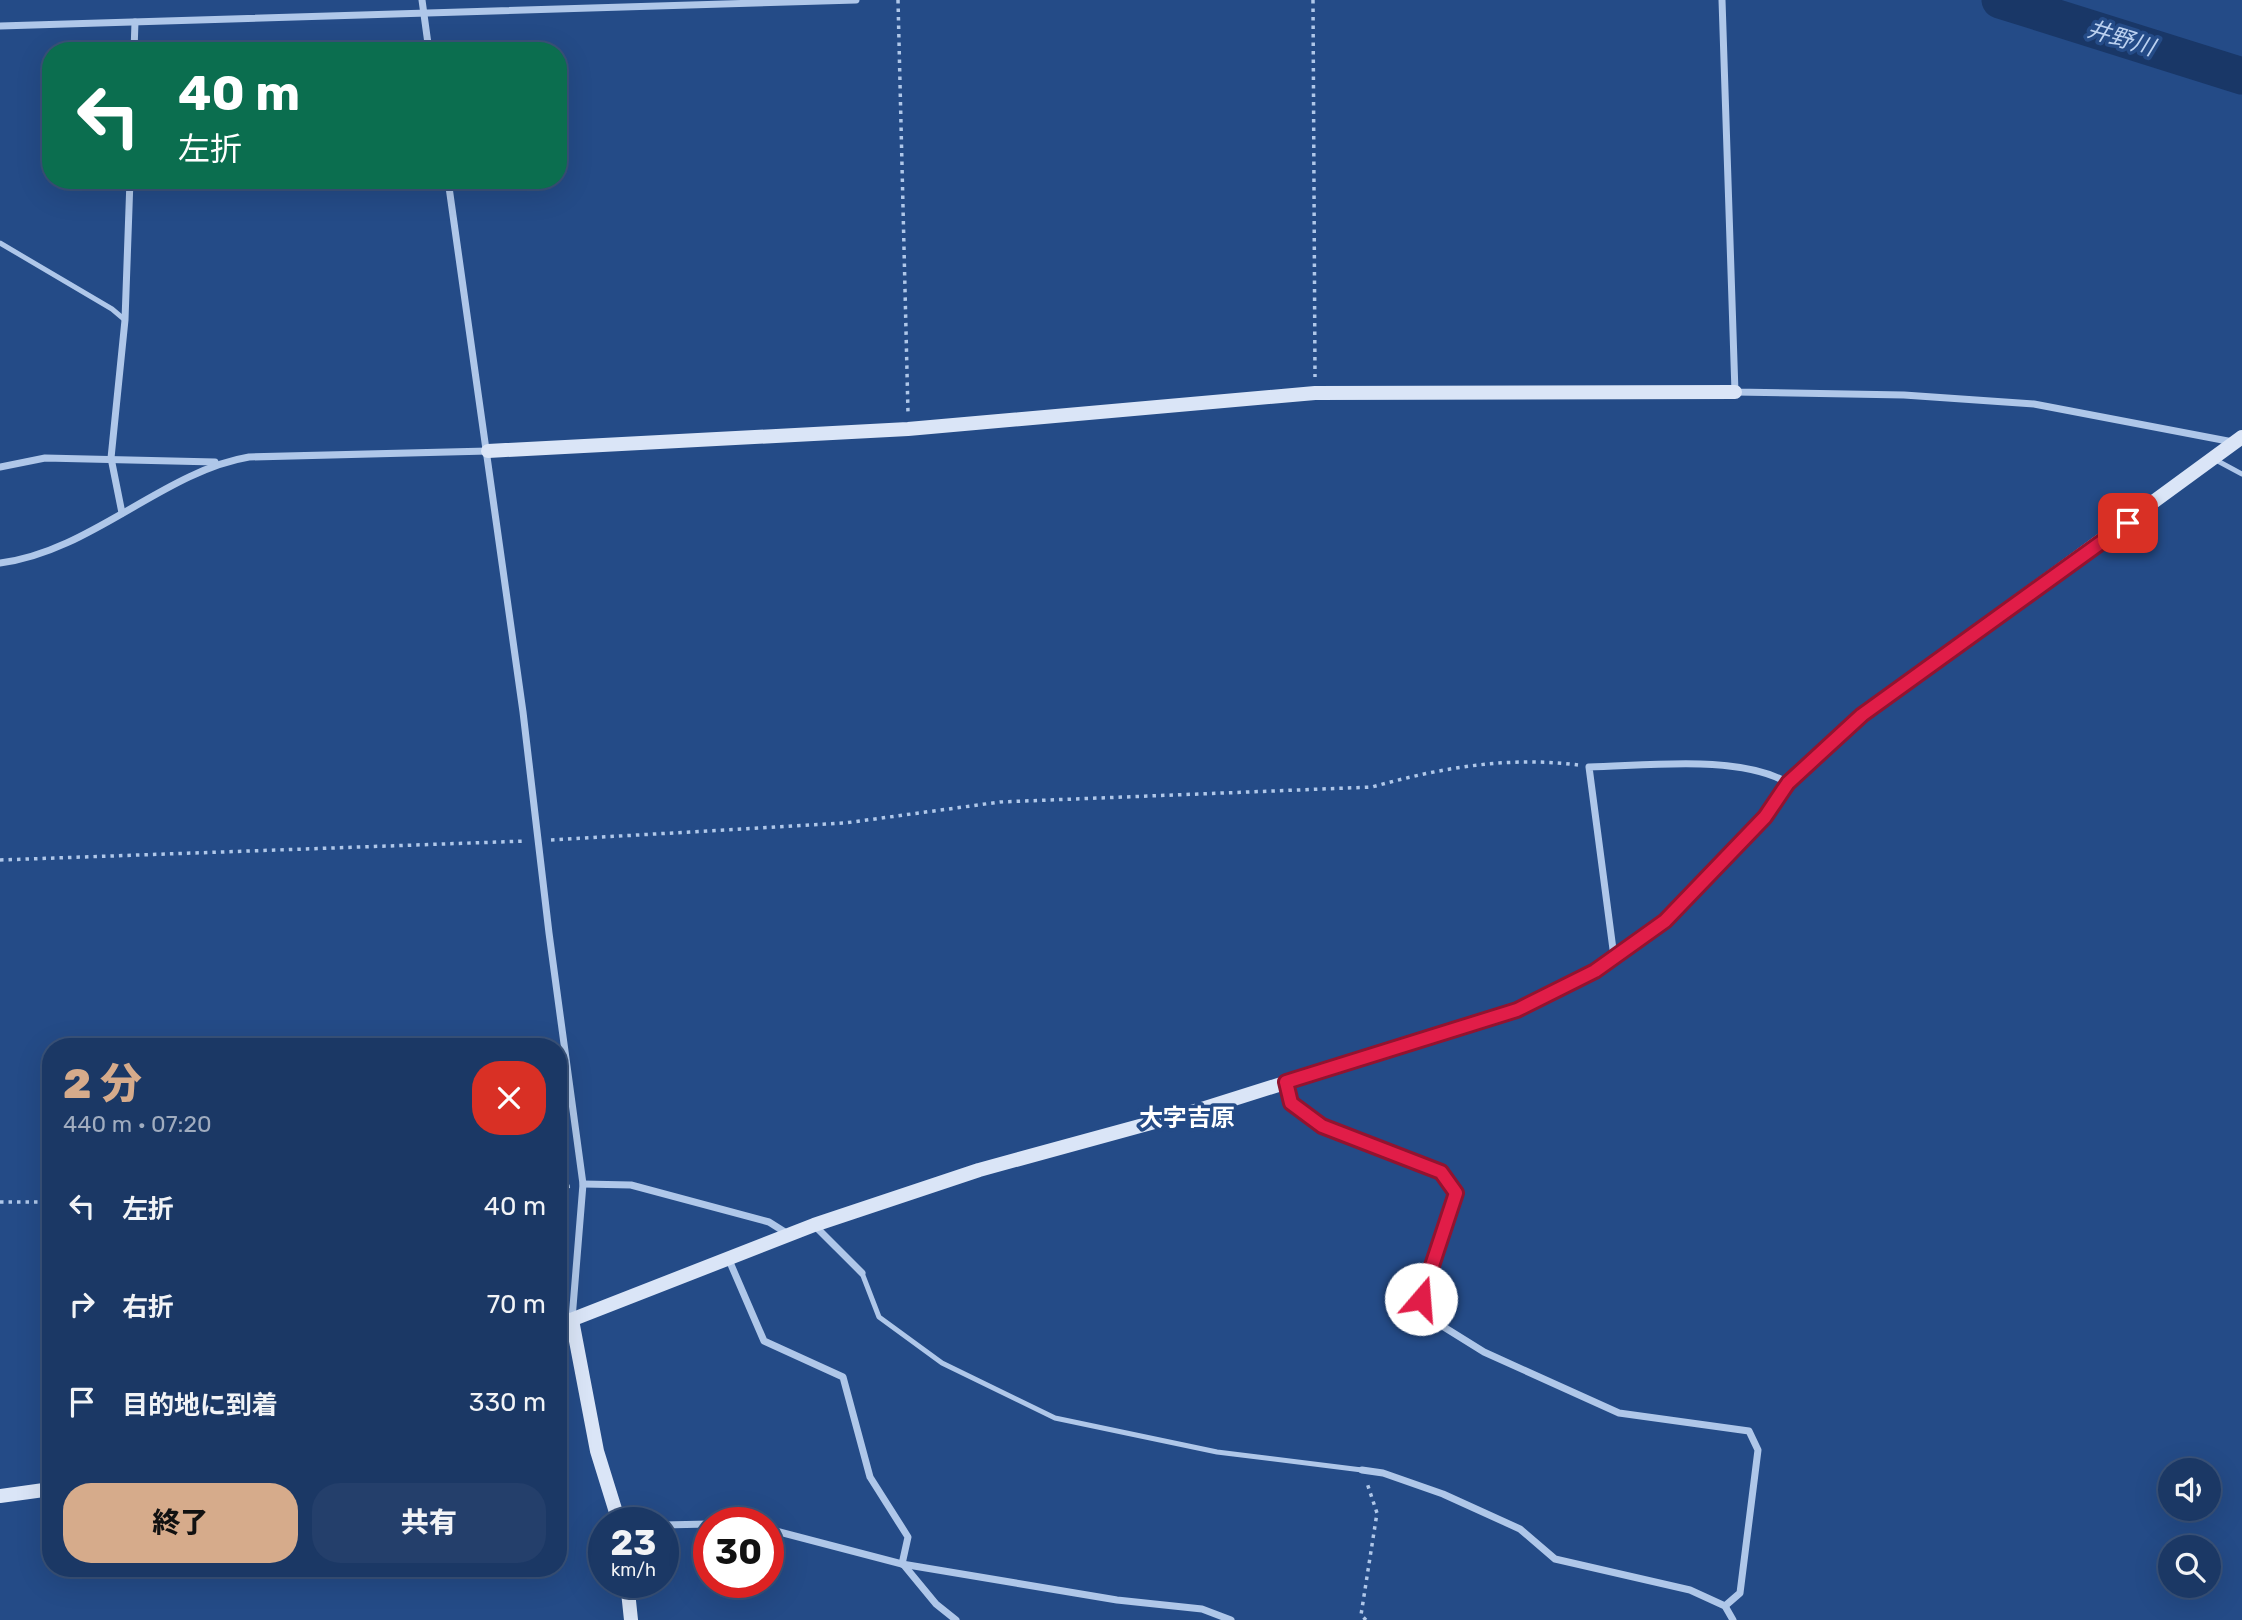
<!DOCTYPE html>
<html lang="ja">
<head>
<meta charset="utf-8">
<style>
	body { margin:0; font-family:Rubik,"Noto Sans JP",sans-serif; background:#243f6b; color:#f1f3f6; height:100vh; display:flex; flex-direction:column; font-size:26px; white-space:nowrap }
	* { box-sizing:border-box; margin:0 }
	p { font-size:23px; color:#a0acbf }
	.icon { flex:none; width:38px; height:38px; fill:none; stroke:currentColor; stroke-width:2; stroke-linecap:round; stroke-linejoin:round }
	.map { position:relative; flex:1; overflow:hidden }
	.sheet { position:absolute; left:42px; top:1038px; width:525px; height:539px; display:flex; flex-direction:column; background:#1b3865; border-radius:28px; box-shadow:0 7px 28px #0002,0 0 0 2px #395279 }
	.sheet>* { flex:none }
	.hud { position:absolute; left:42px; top:42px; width:525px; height:147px; border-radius:28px; box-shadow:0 7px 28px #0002,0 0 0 2px #395279; background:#0b6e4f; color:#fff; overflow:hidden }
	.buttons { position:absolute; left:2158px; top:1458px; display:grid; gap:14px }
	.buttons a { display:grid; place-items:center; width:63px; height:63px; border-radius:50%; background:#1b3865; box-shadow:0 7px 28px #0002,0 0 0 2px #395279; font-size:35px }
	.speed { position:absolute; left:588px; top:1507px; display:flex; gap:14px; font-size:35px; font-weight:700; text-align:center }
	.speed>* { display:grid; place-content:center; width:91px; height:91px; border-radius:50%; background:#1b3865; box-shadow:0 7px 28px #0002,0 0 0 2px #395279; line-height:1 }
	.speed small { font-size:18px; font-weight:400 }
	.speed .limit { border:10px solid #d22; background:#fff; color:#111 }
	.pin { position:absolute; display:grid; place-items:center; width:60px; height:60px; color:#fff; margin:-30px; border-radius:14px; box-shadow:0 4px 10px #0006 }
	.me { position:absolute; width:77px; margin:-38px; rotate:18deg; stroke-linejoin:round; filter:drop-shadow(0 0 5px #0008) }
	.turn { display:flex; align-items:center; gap:24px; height:147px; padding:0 21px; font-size:32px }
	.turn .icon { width:91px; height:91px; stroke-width:2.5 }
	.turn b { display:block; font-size:49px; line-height:60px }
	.round { display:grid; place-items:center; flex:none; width:74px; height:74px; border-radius:28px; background:#243f6b }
	.summary { display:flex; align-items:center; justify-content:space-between; height:119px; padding:0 21px }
	h1 { font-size:42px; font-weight:800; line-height:52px; color:#d6ab8b }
	.cta { display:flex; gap:14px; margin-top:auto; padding:14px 21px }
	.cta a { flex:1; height:80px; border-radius:28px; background:#d6ab8b; color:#111; font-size:28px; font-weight:800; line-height:80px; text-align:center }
	.cta a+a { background:#243f6b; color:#f1f3f6 }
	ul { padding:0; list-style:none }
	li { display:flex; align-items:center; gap:21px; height:98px; padding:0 21px }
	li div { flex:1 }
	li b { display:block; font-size:26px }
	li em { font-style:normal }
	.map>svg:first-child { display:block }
</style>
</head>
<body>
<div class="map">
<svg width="2242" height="1620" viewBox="0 0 2242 1620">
	<rect width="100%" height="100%" fill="#244b87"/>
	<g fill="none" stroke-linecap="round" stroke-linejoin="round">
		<path stroke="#193767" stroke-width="37" d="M2000,0l242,76"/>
		<g stroke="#afc7e9" stroke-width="3.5" stroke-dasharray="3.5 5" stroke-linecap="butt">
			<path d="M898,0l10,413"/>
			<path d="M1313,0l2,377"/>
			<path d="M551,840l294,-17 155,-21 372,-15c68,-19 135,-31 206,-22"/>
			<path d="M0,860l526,-19"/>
			<path d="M558,1188l13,-2"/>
			<path d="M0,1202h51"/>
			<path d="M1366,1620l-5,-5 16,-102 -10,-30"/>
		</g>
		<g stroke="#afc7e9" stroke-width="5">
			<path d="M0,243l112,66 13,11"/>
			<path d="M2214,459l28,15"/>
			<path d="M862,1273l17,44 63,46 113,55 162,34 145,18"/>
		</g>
		<g stroke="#afc7e9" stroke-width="7">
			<path d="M422,0l7,51"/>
			<path d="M1722,0l13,392 169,3 130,9 199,38"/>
			<path d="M0,26l856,-26"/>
			<path d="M134,51l1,-29"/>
			<path d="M448,180l75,532 26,221 34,251 -11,135"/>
			<path d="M0,467l45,-9 170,4"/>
			<path d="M122,513l-11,-55 14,-138 5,-140"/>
			<path d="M0,563c90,-11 164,-92 249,-106l239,-6"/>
			<path d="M1614,957l-25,-190c57,-1 150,-13 199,16"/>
			<path d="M1286,1082l5,21 31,23 119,46 15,21 -35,106 18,25 45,28 135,61 130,18 9,19 -18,143 -15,13"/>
			<path d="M583,1184l48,1 138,37 19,12"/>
			<path d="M814,1225l48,48"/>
			<path d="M729,1260l35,81 79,36 27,100 38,60 -6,27"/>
			<path d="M1362,1470l21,3 60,21 77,35 35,30 135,31 35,16 8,14"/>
			<path d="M663,1525l46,-1"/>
			<path d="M768,1529l134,35 215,36 85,9 29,11"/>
			<path d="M903,1564l33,40 20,16"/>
		</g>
		<g stroke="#dae5f7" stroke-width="14">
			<path d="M488,451l420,-22 407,-36 420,-1"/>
			<path d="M572,1320l25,131 22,71"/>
			<path d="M558,1325l256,-100 165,-55 223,-61 314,-99 79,-39 70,-50 100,-104 23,-34 74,-68 380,-278"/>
			<path d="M0,1496l51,-7"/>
			<path d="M627,1582l4,38"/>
		</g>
	</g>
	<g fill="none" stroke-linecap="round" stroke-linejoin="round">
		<g stroke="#92132f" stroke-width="18">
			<path id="route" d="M1421,1299l35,-106 -15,-21 -119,-46 -31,-23 -5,-21 231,-72 78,-39 70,-50 100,-104 23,-34 74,-68 266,-192"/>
		</g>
		<use href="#route" stroke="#e11d48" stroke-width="12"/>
	</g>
	<g text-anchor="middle" stroke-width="7" stroke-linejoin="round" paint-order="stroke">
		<g font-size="23" font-style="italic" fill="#bbd1f0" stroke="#244b87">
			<text transform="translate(2121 38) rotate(17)" y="8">井野川</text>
		</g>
		<g font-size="24" font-weight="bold" fill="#fff" stroke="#244b87">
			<text x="1187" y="1126">大字吉原</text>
		</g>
	</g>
</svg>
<div class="buttons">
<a><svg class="icon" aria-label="sound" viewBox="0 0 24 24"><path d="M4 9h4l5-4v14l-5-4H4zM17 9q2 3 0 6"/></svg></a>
<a><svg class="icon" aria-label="search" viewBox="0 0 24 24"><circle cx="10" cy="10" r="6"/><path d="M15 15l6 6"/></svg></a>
</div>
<div class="speed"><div>23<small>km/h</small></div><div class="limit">30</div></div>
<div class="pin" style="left:2128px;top:523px;background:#d93025"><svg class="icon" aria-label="arrive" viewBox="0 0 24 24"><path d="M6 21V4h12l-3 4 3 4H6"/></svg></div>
<svg class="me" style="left:1421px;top:1299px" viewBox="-20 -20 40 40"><circle r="19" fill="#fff"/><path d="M0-13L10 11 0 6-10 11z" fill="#e11d48"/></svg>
<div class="hud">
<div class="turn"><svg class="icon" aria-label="left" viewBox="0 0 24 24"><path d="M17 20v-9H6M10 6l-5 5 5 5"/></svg><div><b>40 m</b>左折</div></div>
</div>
<section class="sheet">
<div class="summary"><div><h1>2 分</h1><p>440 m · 07:20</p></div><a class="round" style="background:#d93025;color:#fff"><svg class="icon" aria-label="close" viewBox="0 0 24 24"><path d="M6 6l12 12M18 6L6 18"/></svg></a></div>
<ul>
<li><svg class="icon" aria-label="left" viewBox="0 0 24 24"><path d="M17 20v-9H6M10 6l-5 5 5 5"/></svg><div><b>左折</b></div><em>40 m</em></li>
<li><svg class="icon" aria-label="right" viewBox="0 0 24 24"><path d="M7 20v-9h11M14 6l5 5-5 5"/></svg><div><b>右折</b></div><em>70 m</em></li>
<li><svg class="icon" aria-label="arrive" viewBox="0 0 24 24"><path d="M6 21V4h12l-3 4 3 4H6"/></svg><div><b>目的地に到着</b></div><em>330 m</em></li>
</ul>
<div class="cta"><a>終了</a><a>共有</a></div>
</section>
</div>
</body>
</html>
